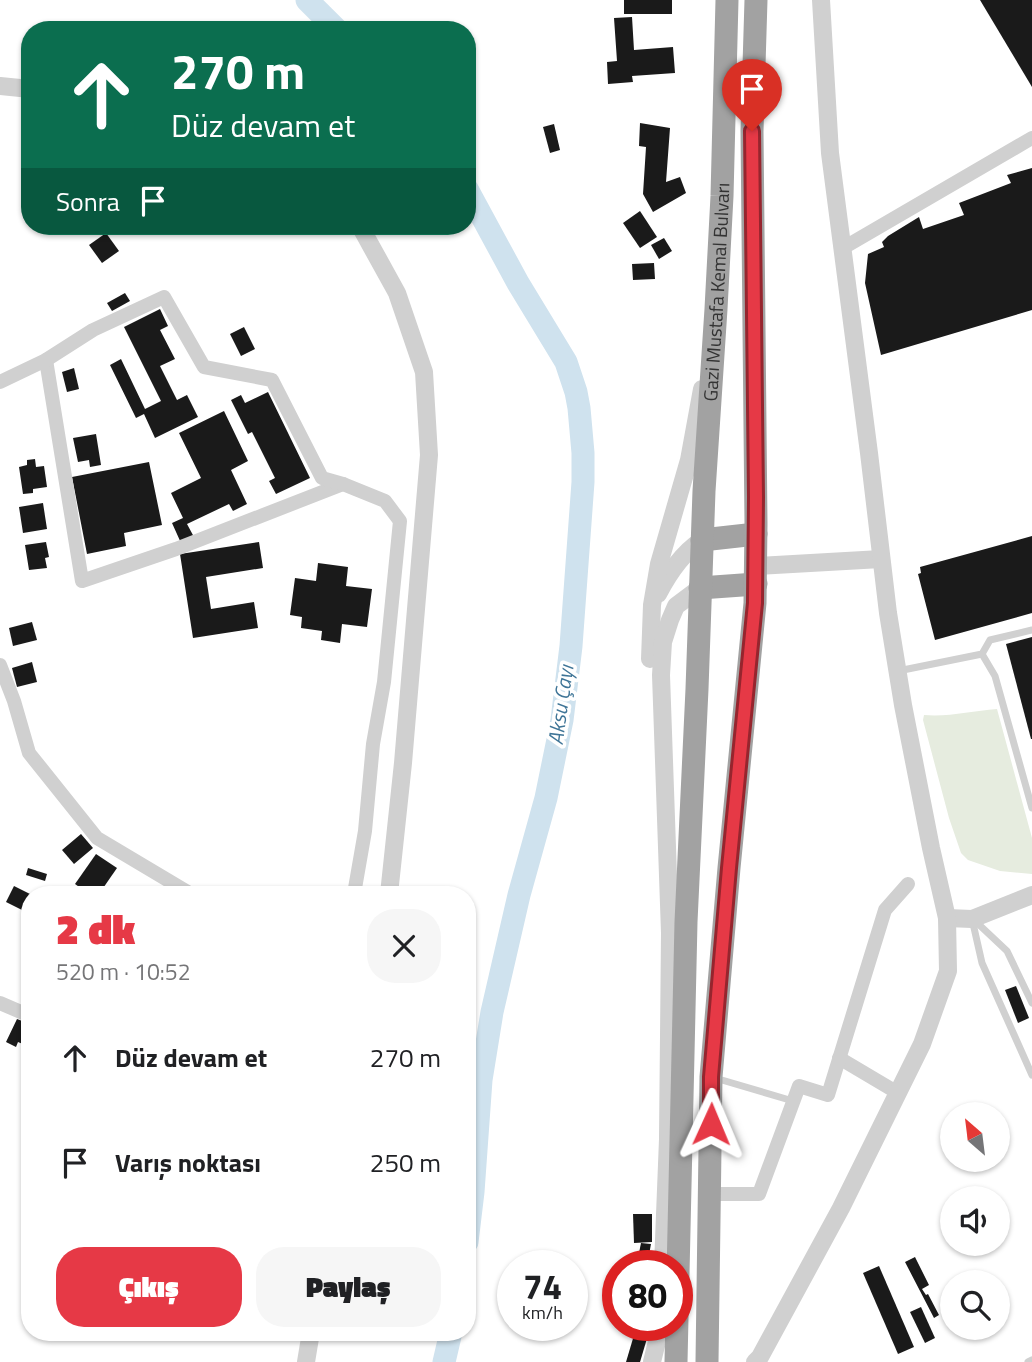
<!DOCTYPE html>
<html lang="tr">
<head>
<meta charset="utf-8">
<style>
	body { margin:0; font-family:"Titillium Web",sans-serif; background:#f6f6f6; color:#202124; height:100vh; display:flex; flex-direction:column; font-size:26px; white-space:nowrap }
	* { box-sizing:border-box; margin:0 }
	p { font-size:23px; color:#757577 }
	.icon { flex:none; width:38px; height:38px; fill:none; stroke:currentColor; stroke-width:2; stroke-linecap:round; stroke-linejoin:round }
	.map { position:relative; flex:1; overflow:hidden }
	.side { position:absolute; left:21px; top:886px; width:455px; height:455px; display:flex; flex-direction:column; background:#fff; border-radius:28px; box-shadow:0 2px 5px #0004 }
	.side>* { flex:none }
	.banner { position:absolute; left:21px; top:21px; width:455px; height:214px; border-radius:28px; box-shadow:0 2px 5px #0004; background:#0b6e4f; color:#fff; overflow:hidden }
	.needle { width:46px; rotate:332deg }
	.buttons { position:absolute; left:940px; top:1102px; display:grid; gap:14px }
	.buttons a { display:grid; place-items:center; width:70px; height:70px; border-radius:50%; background:#fff; box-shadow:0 2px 5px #0004; font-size:35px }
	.speed { position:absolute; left:497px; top:1250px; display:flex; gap:14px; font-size:35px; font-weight:700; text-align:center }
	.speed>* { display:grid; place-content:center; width:91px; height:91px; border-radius:50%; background:#fff; box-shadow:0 2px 5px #0004; line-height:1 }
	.speed small { font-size:18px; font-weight:400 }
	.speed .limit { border:10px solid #d22; background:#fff; color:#111 }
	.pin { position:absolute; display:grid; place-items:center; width:60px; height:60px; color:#fff; margin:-72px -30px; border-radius:50% 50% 50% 0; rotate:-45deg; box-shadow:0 0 7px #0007 }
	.pin .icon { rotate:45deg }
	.me { position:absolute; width:77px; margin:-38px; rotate:1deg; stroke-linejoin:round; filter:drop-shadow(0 0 5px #0008) }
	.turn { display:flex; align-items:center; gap:24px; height:147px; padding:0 35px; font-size:32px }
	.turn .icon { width:91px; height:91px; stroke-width:2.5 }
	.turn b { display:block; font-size:49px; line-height:60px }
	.then { display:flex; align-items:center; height:66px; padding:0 35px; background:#0003; gap:14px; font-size:26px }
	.round { display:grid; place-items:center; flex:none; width:74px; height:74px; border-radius:28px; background:#f6f6f6 }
	.summary { display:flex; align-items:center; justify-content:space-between; height:119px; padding:0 35px }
	h1 { font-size:42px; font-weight:800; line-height:52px; color:#e63946 }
	.action { display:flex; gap:14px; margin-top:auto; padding:14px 35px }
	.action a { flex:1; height:80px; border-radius:28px; background:#e63946; color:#fff; font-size:28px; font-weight:800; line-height:80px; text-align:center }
	.action a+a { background:#f6f6f6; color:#202124 }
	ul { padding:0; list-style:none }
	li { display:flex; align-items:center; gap:21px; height:105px; padding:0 35px }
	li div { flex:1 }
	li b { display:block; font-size:26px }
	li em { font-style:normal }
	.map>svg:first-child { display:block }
</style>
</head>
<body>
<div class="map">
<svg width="1032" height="1362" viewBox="0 0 1032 1362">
	<rect width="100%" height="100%" fill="#fff"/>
	<path fill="#e6ecdf" d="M997,709l35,129v36l-32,-3 -32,-11 -7,-7 -12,-35 -26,-98 1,-5c25,2 48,-4 73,-6z"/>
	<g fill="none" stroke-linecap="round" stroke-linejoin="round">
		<g stroke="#cfe2ee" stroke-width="23">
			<path d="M307,0l30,30"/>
			<path d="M467,189l51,94 48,79 10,30 3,16 4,45v29l-12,164 -9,74 -16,78 -27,97 -27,117 -11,68 -8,112 -6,50"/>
			<path d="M444,1362l7,-30"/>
		</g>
	</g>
	<g fill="#1a1a1a">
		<rect x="624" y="0" width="48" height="14"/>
		<path d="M980,0h52v87z"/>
		<path d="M632,17l2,33 39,-3 2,26 -43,3 1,6 -25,2 -1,-22 10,-1 -3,-43z"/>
		<path d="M640,123l30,5 -4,54 14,-5 6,16 -33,19 -10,-18 3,-47 -7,-1z"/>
		<path d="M554,124l6,26 -10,3 -7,-26z"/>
		<path d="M1032,168v142l-151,45 -16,-72 3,-29 16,-7 -2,-5 6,-6 31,-19 4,12 41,-14 -5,-12 52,-20 -4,-8z"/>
		<path d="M640,211l17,26 -17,11 -17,-25z"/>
		<path d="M106,233l13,18 -17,12 -13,-18z"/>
		<path d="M664,238l8,13 -13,8 -8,-14z"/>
		<path d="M654,263l1,16 -22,1 -1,-16z"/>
		<path d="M125,293l5,8 -18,10 -5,-8z"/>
		<path d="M160,309l8,17 -8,4 15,29 -15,7 17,34 10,-5 11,22 -43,21 -11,-24 -8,4 -26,-53 11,-6 24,50 16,-8 -37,-74z"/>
		<path d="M244,327l11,22 -14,7 -11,-22z"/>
		<path d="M74,368l5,21 -12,3 -5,-20z"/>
		<path d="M268,392l42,86 -34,16 -7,-13 6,-3 -23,-46 -4,2 -17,-34 10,-5 4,8z"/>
		<path d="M224,411l24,50 -17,9 16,34 -14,7 -4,-7 -42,20 7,13 -13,6 -9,-20 11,-5 -12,-25 30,-15 -22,-45z"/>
		<path d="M96,434l5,31 -11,2 -1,-7 -11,2 -5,-24z"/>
		<path d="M35,459l1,8 8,-1 3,21 -14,2v4l-10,1 -4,-27 8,-2v-5z"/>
		<path d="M149,462l13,63 -38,8 2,13 -39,8 -15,-77z"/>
		<path d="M43,503l4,26 -24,4 -4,-26z"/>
		<path d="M1032,536v77l-97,27 -17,-66 3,-1 -1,-6z"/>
		<path d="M46,542l3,15 -4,1 2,10 -18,2 -4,-25z"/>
		<path d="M259,542l4,26 -57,9 5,32 43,-7 4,26 -65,10 -13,-84z"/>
		<path d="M318,563l30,4 -2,19 26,3 -5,38 -25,-3 -2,19 -19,-3 1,-9 -21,-3 1,-11 -12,-2 5,-37 21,3z"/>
		<path d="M32,622l5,18 -24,6 -4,-18z"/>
		<path d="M1032,637v102h-1l-25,-95z"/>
		<path d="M32,662l5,20 -20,5 -5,-19z"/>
		<path d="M81,834l12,14 -19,16 -12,-14z"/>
		<path d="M96,854l21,14 -18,26h-10l-14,-10z"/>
		<path d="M28,868l19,6 -2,7 -19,-6z"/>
		<path d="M14,886l16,8v20l-24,-12z"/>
		<path d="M1016,986l13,32 -11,5 -13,-33z"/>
		<path d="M17,1019l13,5v23l-12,-5 -2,5 -10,-5z"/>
		<path d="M633,1214h19v28l-18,1z"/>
		<path d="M641,1243l10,1 -3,16 -10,-2z"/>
		<path d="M915,1257l14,28 -7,4 4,6 2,-1 11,21 -5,3 -29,-56z"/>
		<path d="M879,1266l35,81 -16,7 -35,-81z"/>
		<path d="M921,1307l14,31 -10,5 -15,-31z"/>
		<path d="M637,1325h14l-11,37h-14z"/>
	</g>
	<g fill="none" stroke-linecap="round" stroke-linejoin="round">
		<g stroke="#d0d0d0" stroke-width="7">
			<path d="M982,654l13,22 37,132"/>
			<path d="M898,671l84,-17 8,-14 42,-10"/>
			<path d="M972,919l10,44 50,112"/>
			<path d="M973,919l34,32 25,52"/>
			<path d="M715,1078l78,23"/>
			<path d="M1028,1362l4,-2"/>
		</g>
		<g stroke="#d0d0d0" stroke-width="14">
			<path d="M843,248l189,-110"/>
			<path d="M46,360l36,221 94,-32 167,-65"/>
			<path d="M0,382l46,-22 47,-30 71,-33 40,70 68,13 50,98 21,6 42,17 15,20 -16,161 -11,62 -8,87 -11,63"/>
			<path d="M0,665l14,36 15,52 68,85 94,56"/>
			<path d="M0,1003l30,13"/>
			<path d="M839,1058l59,35"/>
			<path d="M709,1194h50l40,-108 29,9 57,-185 23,-26"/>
		</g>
		<g stroke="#d0d0d0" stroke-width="18">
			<path d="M0,86l30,3"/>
			<path d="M360,226l37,67 27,79 5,83 -26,308 -14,131"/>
			<path d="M756,566l125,-7"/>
			<path d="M658,594c11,-21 24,-41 44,-54"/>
			<path d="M650,659l2,-54 7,-41 30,-104 13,-71"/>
			<path d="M947,918l25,1 60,-24"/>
			<path d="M663,1265l5,-126 2,-206 -9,-258 2,-33 7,-22 6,-14 24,-18"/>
			<path d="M306,1362l5,-30"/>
			<path d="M652,1362l9,-37"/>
			<path d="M755,1362l5,-5 81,-149 81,-164 26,-73 -1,-53 -16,-70 -28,-143 -15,-92 -19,-160 -39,-300 -9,-153"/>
		</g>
		<g stroke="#a2a2a2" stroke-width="23">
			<path d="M702,540l54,-6"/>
			<path d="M700,588l56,-4"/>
			<path id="s1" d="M676,1362l10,-440 11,-233 7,-198 12,-182 6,-113 5,-196"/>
			<path d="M707,1362l4,-285 18,-209 26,-265 1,-79 -4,-393 4,-131"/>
		</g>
	</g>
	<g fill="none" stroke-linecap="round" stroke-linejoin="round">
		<g stroke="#96252e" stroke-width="18">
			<path id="route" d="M711,1124v-47l18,-209 26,-265 1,-106 -4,-366"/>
		</g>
		<use href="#route" stroke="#e63946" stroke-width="12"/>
	</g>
	<g text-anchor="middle" stroke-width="7" stroke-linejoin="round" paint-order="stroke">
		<g font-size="19" fill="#333" stroke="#fff">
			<text dy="7" stroke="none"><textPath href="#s1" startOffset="1071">Gazi Mustafa Kemal Bulvarı</textPath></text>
		</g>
		<g font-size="21" font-style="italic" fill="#3f7597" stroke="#fff">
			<text transform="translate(561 705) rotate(-82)" y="7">Aksu Çayı</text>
		</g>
	</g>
</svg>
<div class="buttons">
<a><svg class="needle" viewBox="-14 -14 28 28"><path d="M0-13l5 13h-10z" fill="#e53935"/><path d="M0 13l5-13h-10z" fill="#757577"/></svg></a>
<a><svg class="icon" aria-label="sound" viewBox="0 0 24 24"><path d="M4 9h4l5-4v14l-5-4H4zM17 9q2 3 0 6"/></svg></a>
<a><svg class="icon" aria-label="search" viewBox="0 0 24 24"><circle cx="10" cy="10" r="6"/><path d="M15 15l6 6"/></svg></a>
</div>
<div class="speed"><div>74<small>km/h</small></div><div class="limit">80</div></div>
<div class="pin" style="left:752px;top:131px;background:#d93025"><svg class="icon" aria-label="arrive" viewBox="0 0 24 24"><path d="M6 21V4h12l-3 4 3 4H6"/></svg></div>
<svg class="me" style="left:711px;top:1124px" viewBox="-20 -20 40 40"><path d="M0-17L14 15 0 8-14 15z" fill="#e63946" stroke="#fff" stroke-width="4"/></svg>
<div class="banner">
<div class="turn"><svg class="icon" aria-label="ahead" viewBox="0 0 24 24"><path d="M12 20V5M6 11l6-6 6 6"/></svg><div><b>270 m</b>Düz devam et</div></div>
<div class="then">Sonra<svg class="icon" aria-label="arrive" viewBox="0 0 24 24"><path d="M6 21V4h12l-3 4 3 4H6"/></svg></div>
</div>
<section class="side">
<div class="summary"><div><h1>2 dk</h1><p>520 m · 10:52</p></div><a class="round"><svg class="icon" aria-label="close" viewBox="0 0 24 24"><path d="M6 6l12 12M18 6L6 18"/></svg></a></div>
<ul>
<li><svg class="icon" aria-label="ahead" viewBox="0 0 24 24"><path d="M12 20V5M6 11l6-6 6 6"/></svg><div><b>Düz devam et</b></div><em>270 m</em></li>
<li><svg class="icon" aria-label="arrive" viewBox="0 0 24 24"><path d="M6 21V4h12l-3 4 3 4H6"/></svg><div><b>Varış noktası</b></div><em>250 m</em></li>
</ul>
<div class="action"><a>Çıkış</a><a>Paylaş</a></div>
</section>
</div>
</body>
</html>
